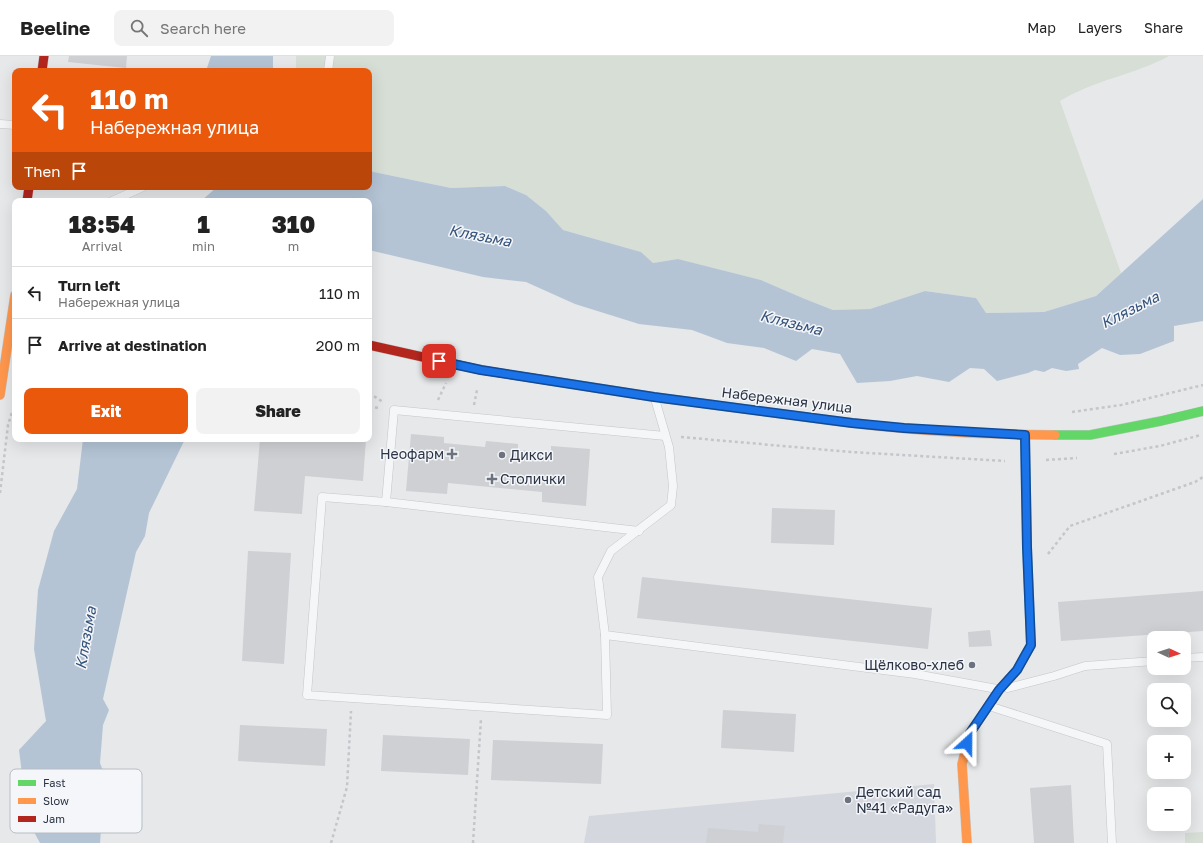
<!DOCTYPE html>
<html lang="en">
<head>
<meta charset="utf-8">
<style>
	body { margin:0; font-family:"Golos Text",sans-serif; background:#f2f2f2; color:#222; height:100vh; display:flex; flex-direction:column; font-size:15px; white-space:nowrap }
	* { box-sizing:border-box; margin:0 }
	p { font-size:13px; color:#767676 }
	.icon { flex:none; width:22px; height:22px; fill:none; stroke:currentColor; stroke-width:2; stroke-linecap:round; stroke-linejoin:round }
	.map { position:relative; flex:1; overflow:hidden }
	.drawer { position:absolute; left:12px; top:142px; width:360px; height:244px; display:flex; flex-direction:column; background:#fff; border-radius:8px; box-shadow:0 4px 16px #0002 }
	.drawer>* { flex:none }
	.guide { position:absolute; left:12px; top:12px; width:360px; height:122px; border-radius:8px; box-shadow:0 4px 16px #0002; background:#ea580c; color:#fff; overflow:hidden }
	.needle { width:26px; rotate:93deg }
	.tools { position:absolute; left:1147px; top:575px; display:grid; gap:8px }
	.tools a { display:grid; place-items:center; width:44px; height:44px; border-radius:8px; background:#fff; box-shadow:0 4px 16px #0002; font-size:20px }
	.pin { position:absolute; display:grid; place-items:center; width:34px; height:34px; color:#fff; margin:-17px; border-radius:8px; box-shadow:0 2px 6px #0006 }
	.me { position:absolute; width:44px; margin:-22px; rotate:24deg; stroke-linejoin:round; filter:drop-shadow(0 0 3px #0008) }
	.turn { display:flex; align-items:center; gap:14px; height:84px; padding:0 12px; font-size:18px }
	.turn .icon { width:52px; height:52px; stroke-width:2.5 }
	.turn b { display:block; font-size:28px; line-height:34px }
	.then { display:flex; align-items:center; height:38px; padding:0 12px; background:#0003; gap:8px; font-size:15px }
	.eta { display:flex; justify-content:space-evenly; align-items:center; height:68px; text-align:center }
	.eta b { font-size:24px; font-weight:800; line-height:28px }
	.button { display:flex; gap:8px; margin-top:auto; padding:8px 12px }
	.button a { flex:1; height:46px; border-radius:8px; background:#ea580c; color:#fff; font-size:16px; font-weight:800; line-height:46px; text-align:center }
	.button a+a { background:#f2f2f2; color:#222 }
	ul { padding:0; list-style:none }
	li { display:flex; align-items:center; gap:12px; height:52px; padding:0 12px; border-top:1px solid #e0e0e0 }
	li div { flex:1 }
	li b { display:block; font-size:15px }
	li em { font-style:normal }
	header { display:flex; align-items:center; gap:24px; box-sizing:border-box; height:56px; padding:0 20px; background:#fff; border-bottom:1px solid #e0e0e0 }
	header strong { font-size:19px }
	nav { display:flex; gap:22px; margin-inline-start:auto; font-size:14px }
	.search { width:280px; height:36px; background:#f2f2f2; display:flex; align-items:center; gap:10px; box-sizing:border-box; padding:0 14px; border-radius:8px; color:#767676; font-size:15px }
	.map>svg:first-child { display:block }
</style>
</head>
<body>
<header>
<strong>Beeline</strong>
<div class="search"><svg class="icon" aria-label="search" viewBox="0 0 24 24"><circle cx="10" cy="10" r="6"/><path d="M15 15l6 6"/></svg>Search here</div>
<nav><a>Map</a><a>Layers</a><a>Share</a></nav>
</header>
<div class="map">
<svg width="1203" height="787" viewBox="0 0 1203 787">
	<rect width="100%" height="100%" fill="#e6e8ea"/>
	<path fill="#d4d7dd" d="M934,728l2,59h-352l5,-27z"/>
	<g fill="#d6ded6">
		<path d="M296,0h873c-35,19 -75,24 -109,45l61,172 -25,23 -52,16 -59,1 -9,-15 -51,-7 -55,18 -37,1 -28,-11 -44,-19 -83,-21 -25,4 -12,-11 -78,-22 -17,-19 -20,-16 -21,-9 -54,2 -82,-17v-100h-73z"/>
		<path d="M1203,776v11h-18v-10z"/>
	</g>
	<g fill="#b4c4d5">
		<path d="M211,0h62v15h-67z"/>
		<path d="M369,115l82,17 54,-2 21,9 20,16 17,19 78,22 12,11 25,-4 83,21 44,19 28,11 37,-1 55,-18 51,7 10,15 58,-1 52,-16 107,-97v122l-29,5v15l-34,13 -20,1 -18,-7 -24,16 1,5 -13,2 -14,-3 -8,4 -9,-2 -7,3 -31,8 -13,-12 -14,-1 -21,14 -32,-6 -27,5 -33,2 -17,-29 -28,-5 -16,12 -32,-13 -37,-5 -35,-13 -53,-6 -64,-20 -49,-22 -43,-5 -114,-27v-49h-168l16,-14h152z"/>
		<path d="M83,383h102l-36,74 -4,23 -9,16 -33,147 6,11 -6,15 -3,38 5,13 -5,67h-60l-12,-22 -9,-71 27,-29 -12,-72 4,-59 16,-59 23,-42z"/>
	</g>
	<g fill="#ced0d3">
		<path d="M69,0h58l-1,12 -58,-6z"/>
		<path d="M411,378l33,3v6l41,4 1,-6 32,3v6l33,2v-6l39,3 -4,57 -44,-4v-10l-94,-9 -1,11 -41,-3z"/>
		<path d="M260,383h106l-3,42 -58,-5 -3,38 -48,-3z"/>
		<path d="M772,452l63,2 -1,35 -63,-2z"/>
		<path d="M248,495l43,2 -7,111 -42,-3z"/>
		<path d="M642,521l290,31 -4,41 -291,-31z"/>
		<path d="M1203,535v40l-142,10 -3,-39z"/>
		<path d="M990,574l2,16 -23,1 -1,-15z"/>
		<path d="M723,654l73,4 -2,38 -73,-4z"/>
		<path d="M240,669l87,4 -2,37 -87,-5z"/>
		<path d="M383,679l87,4 -2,36 -87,-4z"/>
		<path d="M493,684l110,4 -2,40 -110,-4z"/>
		<path d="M1071,729l3,58h-40l-4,-55z"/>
		<path d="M759,768l26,2 -2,17h-77l2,-15 50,4z"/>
	</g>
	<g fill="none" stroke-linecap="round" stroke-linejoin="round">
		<g stroke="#c4c6c8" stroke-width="9">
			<g id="lane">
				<path d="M328,15l2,-15"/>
				<path d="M0,68l15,1"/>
				<path d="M112,145l31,-14"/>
				<path d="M655,343l14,48 4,39 -2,19 -60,46 -13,26 7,58 310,39 82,15"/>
				<path d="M386,446l253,29"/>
				<path d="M605,579l2,80 -300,-20 15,-198 64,5 8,-92 271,26"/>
				<path d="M1184,602l19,-1"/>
				<path d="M1008,632l46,-12 31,-10 69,-5"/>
				<path d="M989,650l118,38 5,99"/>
			</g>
		</g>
		<g stroke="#c4c6c8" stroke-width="10">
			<g id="fast">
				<path d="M552,325l102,16 174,23"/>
				<path d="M1055,379h35l71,-14 42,-10"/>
				<path d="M1024,601l7,-12 -4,-98 -2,-112"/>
			</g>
		</g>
		<g stroke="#c4c6c8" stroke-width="10">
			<g id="slow">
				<path d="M0,339l15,-100"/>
				<path d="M828,364c74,10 151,15 227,15"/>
				<path d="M967,787l-5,-79 8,-31 29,-43 18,-20 7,-13"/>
			</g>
		</g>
		<g stroke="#c4c6c8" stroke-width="10">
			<g id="jam">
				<path d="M42,15l2,-15"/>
				<path d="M27,145l2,-14"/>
				<path d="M369,289l112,25 71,11"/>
			</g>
		</g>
		<g stroke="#c5c6ca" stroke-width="2.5" stroke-dasharray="3 3" stroke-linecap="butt">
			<path d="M369,337l14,9"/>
			<path d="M438,344l8,-17"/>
			<path d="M474,349l3,-15"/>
			<path d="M369,351l11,1"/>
			<path d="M1072,356l49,-7 82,-20"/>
			<path d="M681,381l170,15 154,9"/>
			<path d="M1114,398l46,-8 41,-11"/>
			<path d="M1046,404l31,-2"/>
			<path d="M0,437l8,-68 4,-13"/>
			<path d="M1048,498l22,-28 125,-44 8,-5"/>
			<path d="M331,787l16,-56 4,-76"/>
			<path d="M473,787l8,-124"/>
		</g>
		<use href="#lane" stroke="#f5f6f7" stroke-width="8"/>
		<use href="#fast" stroke="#63d668" stroke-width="9"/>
		<use href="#slow" stroke="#ff974d" stroke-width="9"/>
		<use href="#jam" stroke="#b3261e" stroke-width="9"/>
	</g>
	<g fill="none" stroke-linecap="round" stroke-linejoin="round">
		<g stroke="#114b97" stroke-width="10">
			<path id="route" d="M439,305l42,9 173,27 198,26 52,5 121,7 2,112 4,98 -14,25 -18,20 -29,43 -3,10"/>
		</g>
		<use href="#route" stroke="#1a73e8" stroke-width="7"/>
	</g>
	<g fill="#6c737f" stroke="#f4f6f9" stroke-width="1.5">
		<path d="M450 392h4v4h4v4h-4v4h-4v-4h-4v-4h4z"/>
		<circle cx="502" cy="399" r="4"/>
		<path d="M490 417h4v4h4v4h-4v4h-4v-4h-4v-4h4z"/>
		<circle cx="972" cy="609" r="4"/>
		<circle cx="848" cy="744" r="4"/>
	</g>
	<g text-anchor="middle" stroke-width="3" stroke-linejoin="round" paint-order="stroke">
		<g font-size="14" fill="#2b3445" stroke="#f4f6f9">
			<text transform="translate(787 344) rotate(7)" y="5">Набережная улица</text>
		</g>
		<g font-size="14" fill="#2b3445" stroke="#f4f6f9" text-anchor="start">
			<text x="444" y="403" text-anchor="end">Неофарм</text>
			<text x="510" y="404">Дикси</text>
			<text x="500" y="428">Столички</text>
			<text x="964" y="614" text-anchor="end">Щёлково-хлеб</text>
			<text x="856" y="741">Детский сад<tspan x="856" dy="16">№41 «Радуга»</tspan></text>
		</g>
		<g font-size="15" font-style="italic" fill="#34527a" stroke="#f4f6f9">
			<text transform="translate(480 180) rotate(11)" y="5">Клязьма</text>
			<text transform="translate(1130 254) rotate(-27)" y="5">Клязьма</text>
			<text transform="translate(791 267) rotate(14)" y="5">Клязьма</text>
			<text transform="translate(86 582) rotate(-80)" y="5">Клязьма</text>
		</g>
	</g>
	<rect x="10" y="713" width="132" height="64" rx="6" fill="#f4f6f9" stroke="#b8bcc3" stroke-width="1"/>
	<rect x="18" y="724" width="18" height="6" fill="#63d668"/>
	<rect x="18" y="742" width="18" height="6" fill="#ff974d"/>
	<rect x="18" y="760" width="18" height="6" fill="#b3261e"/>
	<g font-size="11" fill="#2b3445">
		<text x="43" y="731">Fast</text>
		<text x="43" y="749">Slow</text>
		<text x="43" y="767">Jam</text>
	</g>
</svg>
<div class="tools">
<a><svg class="needle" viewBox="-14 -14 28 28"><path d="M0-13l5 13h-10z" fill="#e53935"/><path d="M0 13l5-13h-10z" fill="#767676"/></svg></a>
<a><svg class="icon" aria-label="search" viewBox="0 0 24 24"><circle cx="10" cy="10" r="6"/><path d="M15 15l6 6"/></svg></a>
<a>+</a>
<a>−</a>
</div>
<div class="pin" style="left:439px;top:305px;background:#d93025"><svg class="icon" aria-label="arrive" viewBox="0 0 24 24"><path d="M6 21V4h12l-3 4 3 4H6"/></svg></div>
<svg class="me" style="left:967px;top:687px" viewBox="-20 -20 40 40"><path d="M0-17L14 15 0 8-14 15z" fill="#1a73e8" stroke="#fff" stroke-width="4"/></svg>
<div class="guide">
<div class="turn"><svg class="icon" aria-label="left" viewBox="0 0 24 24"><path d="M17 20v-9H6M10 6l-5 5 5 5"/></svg><div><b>110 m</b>Набережная улица</div></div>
<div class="then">Then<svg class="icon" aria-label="arrive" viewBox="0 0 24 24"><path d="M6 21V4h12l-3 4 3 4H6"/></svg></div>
</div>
<section class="drawer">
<div class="eta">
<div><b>18:54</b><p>Arrival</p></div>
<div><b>1</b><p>min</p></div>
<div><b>310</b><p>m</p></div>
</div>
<ul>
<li><svg class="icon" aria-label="left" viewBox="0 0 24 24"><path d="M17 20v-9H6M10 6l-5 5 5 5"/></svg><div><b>Turn left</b><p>Набережная улица</p></div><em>110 m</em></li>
<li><svg class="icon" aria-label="arrive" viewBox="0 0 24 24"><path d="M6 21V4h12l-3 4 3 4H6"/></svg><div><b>Arrive at destination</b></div><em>200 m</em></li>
</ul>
<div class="button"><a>Exit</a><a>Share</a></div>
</section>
</div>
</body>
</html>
